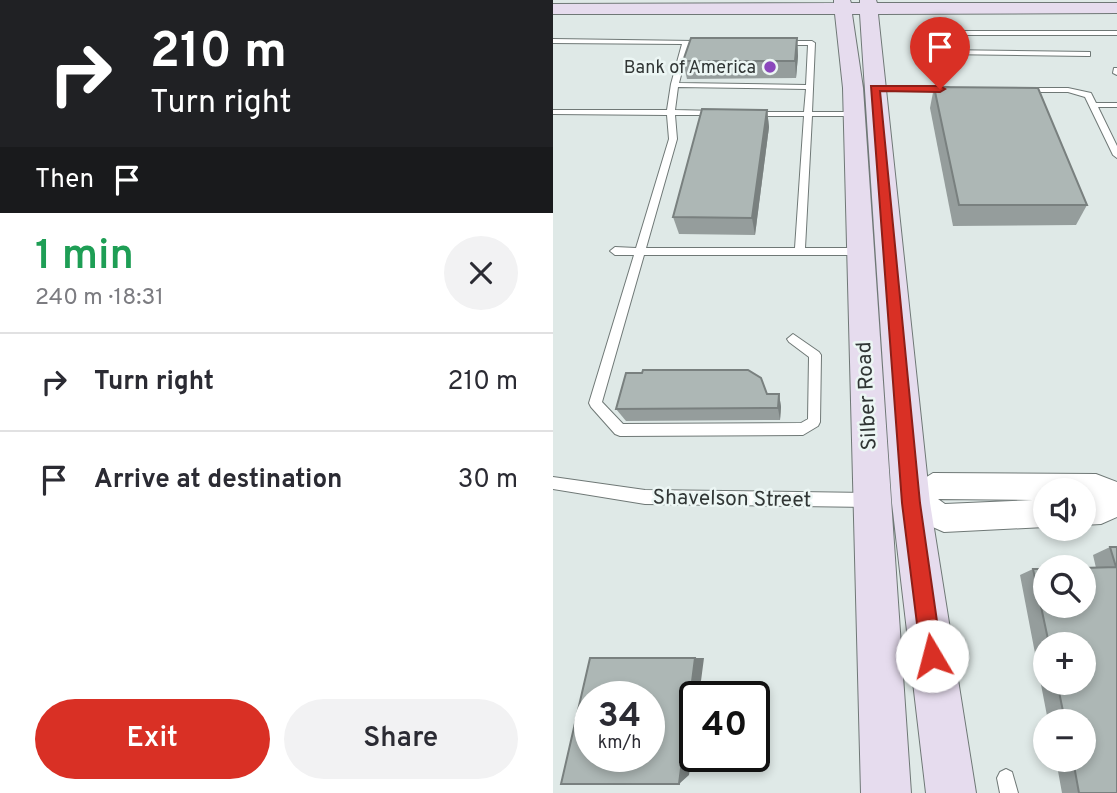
<!DOCTYPE html>
<html lang="en">
<head>
<meta charset="utf-8">
<style>
	body { margin:0; font-family:Overpass,sans-serif; background:#f2f2f3; color:#2b2b33; height:100vh; display:flex; flex-direction:column; font-size:26px; white-space:nowrap }
	* { box-sizing:border-box; margin:0 }
	p { font-size:23px; color:#7c7c81 }
	.icon { flex:none; width:38px; height:38px; fill:none; stroke:currentColor; stroke-width:2; stroke-linecap:round; stroke-linejoin:round }
	.map { position:relative; flex:1; overflow:hidden }
	.side { display:flex; flex-direction:column; background:#fff; width:553px }
	.side>* { flex:none }
	.top-card { background:#202124; color:#fff; overflow:hidden }
	.fabs { position:absolute; left:480px; top:478px; display:grid; gap:14px }
	.fabs a { display:grid; place-items:center; width:63px; height:63px; border-radius:50%; background:#fff; box-shadow:0 4px 10px #0003; font-size:35px }
	.speed { position:absolute; left:21px; top:681px; display:flex; gap:14px; font-size:35px; font-weight:700; text-align:center }
	.speed>* { display:grid; place-content:center; width:91px; height:91px; border-radius:50%; background:#fff; box-shadow:0 4px 10px #0003; line-height:1 }
	.speed small { font-size:18px; font-weight:400 }
	.speed .limit { border:4px solid #111; border-radius:10px; background:#fff; color:#111 }
	.pin { position:absolute; display:grid; place-items:center; width:60px; height:60px; color:#fff; margin:-72px -30px; border-radius:50% 50% 50% 0; rotate:-45deg; box-shadow:0 0 7px #0007 }
	.pin .icon { rotate:45deg }
	.me { position:absolute; width:77px; margin:-38px; rotate:352deg; stroke-linejoin:round; filter:drop-shadow(0 0 5px #0008) }
	.turn { display:flex; align-items:center; gap:24px; height:147px; padding:0 35px; font-size:32px }
	.turn .icon { width:91px; height:91px; stroke-width:2.5 }
	.turn b { display:block; font-size:49px; line-height:60px }
	.then { display:flex; align-items:center; height:66px; padding:0 35px; background:#0003; gap:14px; font-size:26px }
	.round { display:grid; place-items:center; flex:none; width:74px; height:74px; border-radius:37px; background:#f2f2f3 }
	.headline { display:flex; align-items:center; justify-content:space-between; height:119px; padding:0 35px }
	h1 { font-size:42px; font-weight:600; line-height:52px; color:#1e9e55 }
	.action { display:flex; gap:14px; margin-top:auto; padding:14px 35px }
	.action a { flex:1; height:80px; border-radius:42px; background:#d93025; color:#fff; font-size:28px; font-weight:600; line-height:80px; text-align:center }
	.action a+a { background:#f2f2f3; color:#2b2b33 }
	ul { padding:0; list-style:none }
	li { display:flex; align-items:center; gap:21px; height:98px; padding:0 35px; border-top:2px solid #e1e1e2 }
	li div { flex:1 }
	li b { display:block; font-size:26px }
	li em { font-style:normal }
	main { display:flex; flex:1; min-height:0 }
	.map>svg:first-child { display:block }
</style>
</head>
<body>
<main>
<section class="side">
<div class="top-card">
<div class="turn"><svg class="icon" aria-label="right" viewBox="0 0 24 24"><path d="M7 20v-9h11M14 6l5 5-5 5"/></svg><div><b>210 m</b>Turn right</div></div>
<div class="then">Then<svg class="icon" aria-label="arrive" viewBox="0 0 24 24"><path d="M6 21V4h12l-3 4 3 4H6"/></svg></div>
</div>
<div class="headline"><div><h1>1 min</h1><p>240 m · 18:31</p></div><a class="round"><svg class="icon" aria-label="close" viewBox="0 0 24 24"><path d="M6 6l12 12M18 6L6 18"/></svg></a></div>
<ul>
<li><svg class="icon" aria-label="right" viewBox="0 0 24 24"><path d="M7 20v-9h11M14 6l5 5-5 5"/></svg><div><b>Turn right</b></div><em>210 m</em></li>
<li><svg class="icon" aria-label="arrive" viewBox="0 0 24 24"><path d="M6 21V4h12l-3 4 3 4H6"/></svg><div><b>Arrive at destination</b></div><em>30 m</em></li>
</ul>
<div class="action"><a>Exit</a><a>Share</a></div>
</section>
<div class="map">
<svg width="564" height="793" viewBox="0 0 564 793">
	<rect width="100%" height="100%" fill="#dfe9e7"/>
	<g fill="none" stroke-linecap="round" stroke-linejoin="round">
		<g stroke="#6f7876" stroke-width="2">
			<g id="lane">
				<path d="M390,31h174v4h-174l-13,1 -4,5 4,6 12,3 148,2v4h-3l-145,-2 -17,-4 -5,-9 6,-8z"/>
				<path d="M0,39l141,2v2l-5,1 -10,39 127,2 2,-40h-27l-3,-2 3,-2h31l3,2 -3,69h42l4,2 -4,2h-42l-7,132h55l5,4 -1,3h-220l-42,147 21,22 178,-1 7,-4 1,-62 -20,-15 -2,-3 6,-5 26,18 2,3 -1,67 -2,4 -15,9 -183,1 -5,-2 -24,-27 -2,-4 45,-148h-19l-5,-4 5,-4 21,1 33,-109 -2,-24 -114,-1v-4h114l4,-26 11,-40 -129,-1zM125,87l128,2 -2,23h-52l-4,2 4,2h52l-9,132h-149l31,-109 -2,-24h42l4,-2 -4,-2 -42,-1z"/>
				<path d="M561,68h3v7l-4,-2z"/>
				<path d="M319,86l76,1 4,2 -4,2 -73,-1 -4,-2z"/>
				<path d="M470,88h45l23,5 5,10h21v4h-19l19,39v12l-4,-3 -28,-58 -17,-5h-45z"/>
				<path d="M0,477l92,13 224,3 5,2 2,5 -2,5 -5,2 -224,-3 -92,-15z"/>
				<path d="M453,769l6,3 6,21h-18l-3,-15 3,-6z"/>
			</g>
		</g>
		<g stroke="#6f7876" stroke-width="2">
			<path id="street" d="M380,473l163,1 21,8v35l-16,7 -18,1v-35h-38v37l-101,5 -43,-19 -4,-10 4,-10zM385,499l95,1 -88,4z"/>
		</g>
		<g stroke="#6f7876" stroke-width="2">
			<path id="secondary" d="M281,0h16l1,3h9v-3h16l1,3h240v10l-239,1 52,489 46,290h-50l-34,-290 -32,-489h-8l11,74 48,705h-50l-18,-705 -8,-74h-282v-10l281,-1z"/>
		</g>
		<use href="#lane" fill="#fff" fill-rule="evenodd"/>
		<use href="#street" fill="#fff" fill-rule="evenodd"/>
		<use href="#secondary" fill="#e6dcee" fill-rule="evenodd"/>
	</g>
	<g fill="#959d9c" fill-rule="evenodd">
		<path d="M244,38l1,18 -2,22 -109,1 -4,-18z"/>
		<path d="M381,87l153,118 -11,20 -123,1 -23,-118z"/>
		<path d="M214,110l2,17 -14,108 -76,-1 -6,-17z"/>
		<path d="M214,394h12l2,13 -1,13 -154,1 -10,-12z"/>
		<path d="M557,547h7v246h-55l-6,-33h27v-39h-35l-28,-146 13,-6 63,-1 -3,-13zM492,644h38v38h-38z"/>
	</g>
	<g fill="#79807f">
		<path d="M244,38l1,18 -2,22 -1,-17z"/>
		<path d="M214,110l2,17 -14,108 -3,-17z"/>
		<path d="M226,394l2,13 -1,13 -2,-12z"/>
		<path d="M142,658h9l-5,38h-4v37l-6,42 -10,9z"/>
	</g>
	<g fill="#adb7b5" stroke="#79807f" stroke-width="2" fill-rule="evenodd">
		<path d="M138,38h106l-2,23h-112z"/>
		<path d="M381,87l104,1 49,117h-128z"/>
		<path d="M149,109l65,1 -15,108 -79,-1z"/>
		<path d="M90,370h105l13,8 6,16h12l-1,14 -162,1 10,-36h16z"/>
		<path d="M557,547h7v246h-38l-6,-33h10v-39h-18l-8,-39h26v-38h-34l-16,-75h12v37h38v-38l33,-1z"/>
		<path d="M37,658h105l-16,126h-118zM37,696h59v60h-59z"/>
	</g>
	<path fill="#d93025" stroke="#8d1f18" stroke-width="2" d="M318,86h69l5,3 -5,3 -60,-1 40,412 22,153 -3,7 -7,3 -8,-3 -3,-7 -19,-153z"/>
	<circle fill="#8b48bc" stroke="#ecf6f4" stroke-width="2.5" cx="217" cy="67" r="7"/>
	<g text-anchor="middle" stroke-width="5" stroke-linejoin="round" paint-order="stroke">
		<g font-size="18" fill="#313635" stroke="#ecf6f4" text-anchor="end">
			<text x="203" y="73">Bank of America</text>
		</g>
		<g font-size="21" fill="#313635" stroke="#ecf6f4">
			<text transform="translate(313 396) rotate(-93)" y="7">Silber Road</text>
			<text transform="translate(179 498) rotate(1)" y="7">Shavelson Street</text>
		</g>
	</g>
</svg>
<div class="fabs">
<a><svg class="icon" aria-label="sound" viewBox="0 0 24 24"><path d="M4 9h4l5-4v14l-5-4H4zM17 9q2 3 0 6"/></svg></a>
<a><svg class="icon" aria-label="search" viewBox="0 0 24 24"><circle cx="10" cy="10" r="6"/><path d="M15 15l6 6"/></svg></a>
<a>+</a>
<a>−</a>
</div>
<div class="speed"><div>34<small>km/h</small></div><div class="limit">40</div></div>
<div class="pin" style="left:387px;top:89px;background:#d93025"><svg class="icon" aria-label="arrive" viewBox="0 0 24 24"><path d="M6 21V4h12l-3 4 3 4H6"/></svg></div>
<svg class="me" style="left:379px;top:656px" viewBox="-20 -20 40 40"><circle r="19" fill="#fff"/><path d="M0-13L10 11 0 6-10 11z" fill="#d93025"/></svg>
</div>
</main>
</body>
</html>
